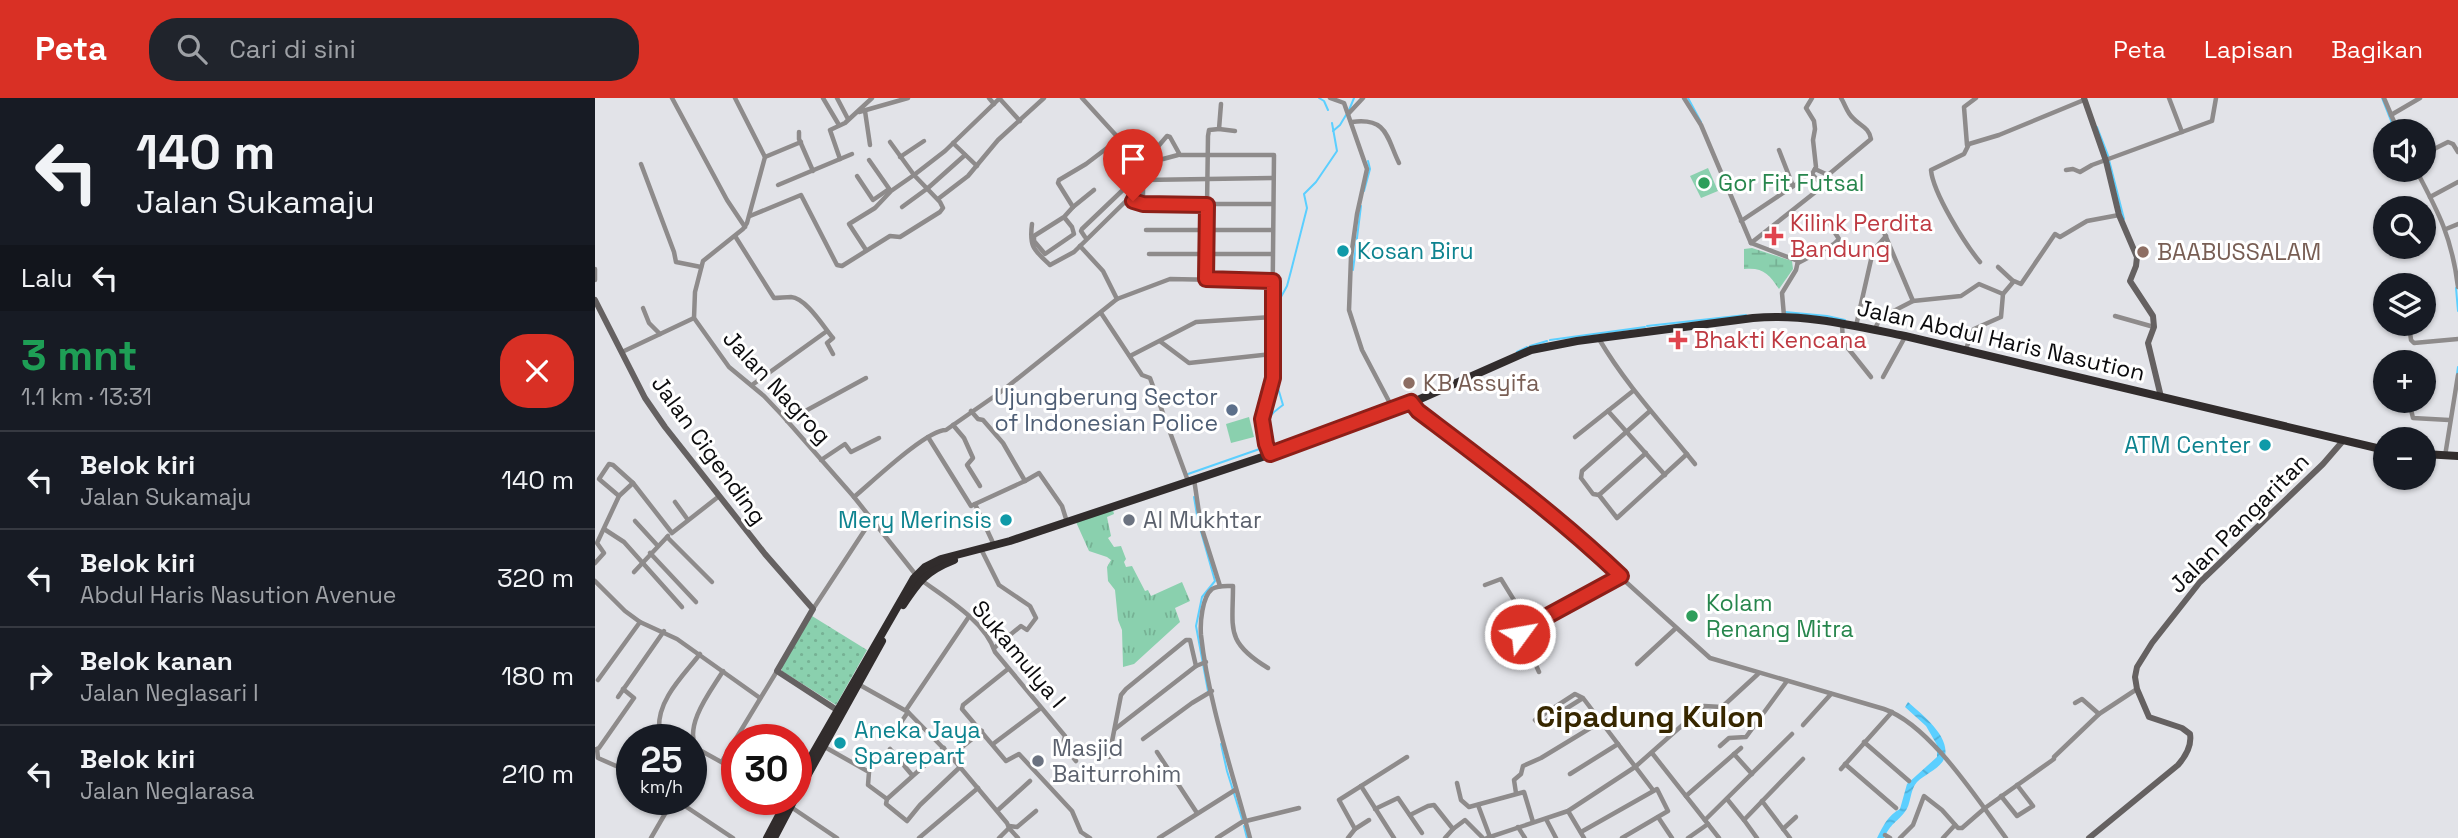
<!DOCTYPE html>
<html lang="id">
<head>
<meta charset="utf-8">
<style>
	body { margin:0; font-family:"Space Grotesk",sans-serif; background:#20242c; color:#f1f3f6; height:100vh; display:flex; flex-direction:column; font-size:26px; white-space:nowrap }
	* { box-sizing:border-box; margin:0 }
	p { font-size:23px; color:#9ea1a6 }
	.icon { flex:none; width:38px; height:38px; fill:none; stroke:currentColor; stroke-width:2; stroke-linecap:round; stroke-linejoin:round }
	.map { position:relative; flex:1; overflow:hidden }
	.side { display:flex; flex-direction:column; background:#171b24; width:595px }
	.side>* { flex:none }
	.hud { background:#171b24; color:#f1f3f6; overflow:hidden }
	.fabs { position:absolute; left:1778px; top:21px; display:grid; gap:14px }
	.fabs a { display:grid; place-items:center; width:63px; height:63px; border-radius:50%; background:#171b24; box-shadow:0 2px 5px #0004; font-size:35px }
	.speed { position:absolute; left:21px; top:626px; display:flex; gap:14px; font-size:35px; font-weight:700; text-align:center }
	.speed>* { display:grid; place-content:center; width:91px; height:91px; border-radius:50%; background:#171b24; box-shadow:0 2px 5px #0004; line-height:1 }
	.speed small { font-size:18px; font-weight:400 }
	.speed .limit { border:10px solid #d22; background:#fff; color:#111 }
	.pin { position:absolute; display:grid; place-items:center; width:60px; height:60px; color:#fff; margin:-72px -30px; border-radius:50% 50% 50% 0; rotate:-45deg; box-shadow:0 0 7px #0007 }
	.pin .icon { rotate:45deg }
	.me { position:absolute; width:77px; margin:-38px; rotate:58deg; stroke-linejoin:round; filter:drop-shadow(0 0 5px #0008) }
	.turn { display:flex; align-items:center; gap:24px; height:147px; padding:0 21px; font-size:32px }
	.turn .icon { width:91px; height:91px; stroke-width:2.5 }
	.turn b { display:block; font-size:49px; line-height:60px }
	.then { display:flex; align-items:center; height:66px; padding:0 21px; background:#0003; gap:14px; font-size:26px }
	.round { display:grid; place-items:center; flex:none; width:74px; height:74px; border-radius:28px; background:#20242c }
	.headline { display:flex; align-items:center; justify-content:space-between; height:119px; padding:0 21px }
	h1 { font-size:42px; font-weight:600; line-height:52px; color:#1e9e55 }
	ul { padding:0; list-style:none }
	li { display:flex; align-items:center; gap:21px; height:98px; padding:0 21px; border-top:2px solid #363941 }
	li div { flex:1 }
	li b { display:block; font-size:26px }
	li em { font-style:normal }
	header { display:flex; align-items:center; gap:42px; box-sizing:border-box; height:98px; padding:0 35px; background:#d93025; color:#fff }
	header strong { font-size:33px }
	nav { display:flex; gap:38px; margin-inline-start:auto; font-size:24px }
	.search { width:490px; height:63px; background:#20242c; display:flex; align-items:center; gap:18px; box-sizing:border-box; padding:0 24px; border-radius:28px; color:#9ea1a6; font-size:26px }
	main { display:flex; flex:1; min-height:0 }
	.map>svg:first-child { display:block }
</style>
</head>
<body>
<header>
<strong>Peta</strong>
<div class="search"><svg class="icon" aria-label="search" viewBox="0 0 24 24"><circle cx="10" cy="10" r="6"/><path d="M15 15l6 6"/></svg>Cari di sini</div>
<nav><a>Peta</a><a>Lapisan</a><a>Bagikan</a></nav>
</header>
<main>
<section class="side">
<div class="hud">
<div class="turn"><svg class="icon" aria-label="left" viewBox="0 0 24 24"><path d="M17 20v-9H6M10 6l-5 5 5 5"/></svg><div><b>140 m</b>Jalan Sukamaju</div></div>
<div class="then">Lalu<svg class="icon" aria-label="left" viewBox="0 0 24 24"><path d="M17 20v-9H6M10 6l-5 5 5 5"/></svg></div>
</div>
<div class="headline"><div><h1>3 mnt</h1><p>1.1 km · 13:31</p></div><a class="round" style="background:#d93025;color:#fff"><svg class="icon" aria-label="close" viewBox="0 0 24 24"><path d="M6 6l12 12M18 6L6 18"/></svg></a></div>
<ul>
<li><svg class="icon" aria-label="left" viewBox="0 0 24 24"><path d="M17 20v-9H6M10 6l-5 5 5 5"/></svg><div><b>Belok kiri</b><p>Jalan Sukamaju</p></div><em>140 m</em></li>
<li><svg class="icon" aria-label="left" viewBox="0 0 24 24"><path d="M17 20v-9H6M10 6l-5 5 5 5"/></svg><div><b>Belok kiri</b><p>Abdul Haris Nasution Avenue</p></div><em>320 m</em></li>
<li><svg class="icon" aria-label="right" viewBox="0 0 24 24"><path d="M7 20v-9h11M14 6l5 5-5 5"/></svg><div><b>Belok kanan</b><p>Jalan Neglasari I</p></div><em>180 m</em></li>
<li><svg class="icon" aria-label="left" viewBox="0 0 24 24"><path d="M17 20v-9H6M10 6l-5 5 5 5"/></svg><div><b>Belok kiri</b><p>Jalan Neglarasa</p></div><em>210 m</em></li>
</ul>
</section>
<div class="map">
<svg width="1863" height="740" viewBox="0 0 1863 740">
	<defs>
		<pattern id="grass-tufts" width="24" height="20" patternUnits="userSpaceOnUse" patternTransform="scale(1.75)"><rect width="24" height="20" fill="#8ad0ae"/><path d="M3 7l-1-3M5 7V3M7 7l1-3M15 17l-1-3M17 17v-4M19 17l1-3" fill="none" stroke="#76b194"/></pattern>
		<pattern id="wetland-marsh" width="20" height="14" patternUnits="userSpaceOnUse" patternTransform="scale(1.75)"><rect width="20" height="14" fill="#8ad0ae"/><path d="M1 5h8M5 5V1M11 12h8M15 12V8" fill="none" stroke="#76b194"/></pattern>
		<pattern id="park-dots" width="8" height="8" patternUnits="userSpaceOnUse" patternTransform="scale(1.75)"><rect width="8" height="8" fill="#8ad0ae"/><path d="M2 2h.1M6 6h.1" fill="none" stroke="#76b194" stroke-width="1.8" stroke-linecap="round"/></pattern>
		<pattern id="water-waves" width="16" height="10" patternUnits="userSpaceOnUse" patternTransform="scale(1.75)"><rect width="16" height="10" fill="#5bcfff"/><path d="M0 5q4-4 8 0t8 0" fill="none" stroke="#4eb0d9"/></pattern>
	</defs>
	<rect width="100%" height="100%" fill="#e2e3e8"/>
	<path fill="url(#grass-tufts)" d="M518,412l1,4 -7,3 4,19 -3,2 6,9 7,-1 5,13 -2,3 2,5 6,-1 13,25 3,-1 3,6 31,-14 8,19 -15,7 5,14 -46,42 -11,3 -1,-37 -4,-10 -3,-30 -7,-9 -1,-14 4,-7 -4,-3 -18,-6 -13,-29z"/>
	<path fill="url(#wetland-marsh)" d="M1157,150l40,13 1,8 -14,20c-10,-15 -16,-22 -35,-20v-20z"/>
	<path fill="url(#park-dots)" d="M217,518l55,34 -31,55 -54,-34 -1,-5z"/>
	<g fill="#8ad0ae">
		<path d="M1113,70l10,23 -17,7 -11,-22z"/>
		<path d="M654,319l5,20 -23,6 -5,-19z"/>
	</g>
	<path fill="url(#water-waves)" d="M1313,604c13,12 47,37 35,59 -6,9 -19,14 -26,21 -8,9 -5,22 -13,31 -8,10 -13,10 -20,25h-7c6,-12 11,-23 23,-29l7,-25 30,-27v-12l-11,-19 -21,-19z"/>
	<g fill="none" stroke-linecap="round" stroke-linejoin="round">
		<g stroke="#5bcfff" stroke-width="2">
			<path d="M724,0l5,3 4,9"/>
			<path d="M1093,0l13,24"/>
			<path d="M1787,0l13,33"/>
			<path d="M754,12l5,-12"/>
			<path d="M1502,29l12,31"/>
			<path d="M738,33l7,-6 6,-10"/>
			<path d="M1514,62l15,59"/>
			<path d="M769,93l6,-22 -2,-8"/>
			<path d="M758,172l8,-64"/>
			<path d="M1861,190l2,23"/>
			<path d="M1190,214l42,4 18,4"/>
			<path d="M1052,228l99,-11"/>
			<path d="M679,241l1,-31 12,-22 4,-15 16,-63 -3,-14 12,-12 21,-31 -5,-28"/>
			<path d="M955,242l95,-13"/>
			<path d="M935,248l17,-5"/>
			<path d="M922,254l10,-5"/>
			<path d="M1862,276l1,-7"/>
			<path d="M593,376l83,-29c-9,-24 -5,-27 12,-40l-5,-17 -4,-40"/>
			<path d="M599,399l4,24 17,60 -13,16 -6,29 12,65"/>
			<path d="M626,646l6,27 15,48"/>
			<path d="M649,728l3,12"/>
		</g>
		<g stroke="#8e8b8b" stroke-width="4.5">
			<path d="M77,0l55,102 18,27"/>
			<path d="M140,0l30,59 -18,66 -4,6 -40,32 -8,31 -1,26 35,49 35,29 18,19 72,82 62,78"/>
			<path d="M228,0l16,27"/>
			<path d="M242,0l11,21"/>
			<path d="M394,0l5,6"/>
			<path d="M487,0l41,45c9,20 -9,56 20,61h129"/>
			<path d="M735,0l14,5 23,66 -10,45 -6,43 -2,53 13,40 31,59"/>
			<path d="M1089,0l17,27 50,118 47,18 -2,9 -14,23 2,23"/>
			<path d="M1574,0l13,34"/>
			<path d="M1789,0l14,33"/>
			<path d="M405,1l20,22"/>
			<path d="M270,13l5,34"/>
			<path d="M264,14l49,-14"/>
			<path d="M754,15l14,-15"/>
			<path d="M1796,17l29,-17"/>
			<path d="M757,24c36,-5 35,17 47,41"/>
			<path d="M624,31l16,2"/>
			<path d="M204,34v7l14,32"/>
			<path d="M358,45l24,23"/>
			<path d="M1372,47l-3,-38 12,-9"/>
			<path d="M1184,52l14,36"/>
			<path d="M1829,56l24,-12 5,2 5,8"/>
			<path d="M170,59l36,-15"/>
			<path d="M305,59l24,-16"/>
			<path d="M245,61l-10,-29 15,-7 27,-25"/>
			<path d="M568,61l15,-4"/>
			<path d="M274,62l21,30"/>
			<path d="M46,66l33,88 2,10 25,5"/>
			<path d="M1220,71l13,6 43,-36c-2,-12 -11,-13 -18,-21 -6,-5 -8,-14 -12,-20"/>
			<path d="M1471,72l7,-1 7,3 12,-7 120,-44 4,-23"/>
			<path d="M1821,72c23,43 36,68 42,117"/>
			<path d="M262,78l16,24 16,-11"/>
			<path d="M548,82l130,-2"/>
			<path d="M183,87l74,-31"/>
			<path d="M1835,99l28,-15"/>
			<path d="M343,101l30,-23 30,-36 46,-42"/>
			<path d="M548,106v-40l24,-28 3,1 10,18h94l-2,199c0,9 2,19 1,28 -6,30 -16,40 -4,72"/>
			<path d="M307,109l26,-19 37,-33"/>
			<path d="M478,109l21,-17"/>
			<path d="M155,118l51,-21 36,70 5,1 48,-30 10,1 40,-25 3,-4 -3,-6 -26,-27 31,-24 55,-53"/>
			<path d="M469,119l8,10 2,7 -29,20 -11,-13v-5l30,-19 9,-10 -15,-24 1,-3 27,-16 33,-25"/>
			<path d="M1146,123l63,-42"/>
			<path d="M437,126c-3,23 2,26 18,41l24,-13 55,-54"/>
			<path d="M1851,131l12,-5"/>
			<path d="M551,132h126"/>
			<path d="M1288,132l30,71"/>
			<path d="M140,138l39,62c5,0 12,-1 17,-1 15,1 32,29 42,41l-6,5 6,11"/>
			<path d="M490,139l-4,-6 1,-2 44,-42"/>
			<path d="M1156,145l72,-57 -11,-12 4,-7 -3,-27 2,-11 -1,-8 -8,-13 6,-10"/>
			<path d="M485,148l23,25 14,28"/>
			<path d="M271,152l-17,-26 26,-16 16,-17 23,-16 -24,-33"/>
			<path d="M554,156h123"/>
			<path d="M1385,164c-15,-18 -47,-69 -49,-92l33,-16 5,-10 30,-9 85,-35"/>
			<path d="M1203,165l36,-19 5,-5 -11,-17"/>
			<path d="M1403,169l15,14"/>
			<path d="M0,171v11"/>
			<path d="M611,181l2,-143 1,-6 10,-1 2,-25"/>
			<path d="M48,210l6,15 11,11"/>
			<path d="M506,215l41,62 8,3 38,103"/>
			<path d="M1520,218l39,11"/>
			<path d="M1247,226l1,18 28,35"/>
			<path d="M1261,228l17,-75 13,-15"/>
			<path d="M1280,231l5,-11 33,-17 48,-5 18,-12 24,10"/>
			<path d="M1815,234l1,8 3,3 44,-4"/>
			<path d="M1004,241c27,46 63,84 96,125"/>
			<path d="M566,244l28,21 83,-9"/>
			<path d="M1370,253l9,-22 27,-12 2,-23 11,-13 7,3 34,-50 5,3 27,-16 32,-6"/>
			<path d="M27,254l72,-34"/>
			<path d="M535,258l66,-34 76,-5"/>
			<path d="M1288,279l22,-40"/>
			<path d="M157,287l75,-54"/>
			<path d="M1814,303l4,17 36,2"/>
			<path d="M817,305l130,103 168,152 174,51c46,16 93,90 122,129"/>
			<path d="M376,313l7,8 5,1 20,23 22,38 -50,23 19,41"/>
			<path d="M1013,313l57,64"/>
			<path d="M192,323l79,-43"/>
			<path d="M358,327l11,13 9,20 -6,7 13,21"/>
			<path d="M333,339l43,69 4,-2"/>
			<path d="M980,339l58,-46"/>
			<path d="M1051,355l-47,42 -6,-1 -12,-16 1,-7 68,-60"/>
			<path d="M1850,358l13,-81"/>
			<path d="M226,362l24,-16 6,8 28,-14"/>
			<path d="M599,381l7,47 19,60"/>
			<path d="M430,383l14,-8 23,33 5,16"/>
			<path d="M1004,397l18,23 70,-64"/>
			<path d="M24,398l-20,-17 10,-15 4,1 20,18"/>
			<path d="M259,399c17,-14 72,-67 92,-67l56,-39 115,-92 53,-20 103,2"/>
			<path d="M80,404l13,18"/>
			<path d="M40,423l22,24"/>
			<path d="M9,431l20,13 58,65"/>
			<path d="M72,439l45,45"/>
			<path d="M386,451l18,36 31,21 6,12 -9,12 -6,-4 -27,22"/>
			<path d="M55,455l46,49"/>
			<path d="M0,465l9,-10 -7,-10 22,-47 14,-13 39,50 46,-36"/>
			<path d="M39,474l34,-36"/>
			<path d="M326,482c25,18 64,41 74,72l70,84 -2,9 13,16"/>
			<path d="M0,483l30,30 15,11 37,17 83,59"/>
			<path d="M890,487l16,-6 29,47"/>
			<path d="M218,511l59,-90"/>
			<path d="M1042,566l39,-36"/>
			<path d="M413,571l-45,36 -1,4 44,52 13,-7 53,57 9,21 9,6"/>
			<path d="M944,574l-18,-40 100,-56"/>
			<path d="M3,582l42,-58"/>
			<path d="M263,586l50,28 41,42 58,69 2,5 -10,10"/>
			<path d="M23,599l46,-66"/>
			<path d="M988,600l-43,27 -5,-5 40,-26 8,4 70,92"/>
			<path d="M1480,605l7,-4 17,15"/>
			<path d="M311,612l62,-92"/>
			<path d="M1208,627l28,-31"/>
			<path d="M64,630c-1,-29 24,-52 41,-74"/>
			<path d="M520,631l81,-63 10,-4"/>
			<path d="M296,639l17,-25"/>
			<path d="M548,641l49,-36 20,-12"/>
			<path d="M1269,644l45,39"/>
			<path d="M398,646l48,-36"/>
			<path d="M228,648l46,26 -1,13 19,14 57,-51"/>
			<path d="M1125,648l9,-8 17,-1 41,-56"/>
			<path d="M2,651l1,9 34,15"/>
			<path d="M295,651l22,26"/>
			<path d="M0,652l4,-2 35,-50 -11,-9"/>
			<path d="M562,654l40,61"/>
			<path d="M1057,655l67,85"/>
			<path d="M1139,656l18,20"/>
			<path d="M356,658l31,-25"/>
			<path d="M514,659l12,-62 5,-6 60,-49h4l6,26"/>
			<path d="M128,665l-27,-15c-12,-24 15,-57 27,-77"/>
			<path d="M1250,666l51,44"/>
			<path d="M1246,671l51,-57"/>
			<path d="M142,673l-14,-8v-3l54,-89"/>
			<path d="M975,676l48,-30"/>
			<path d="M862,685l4,17 8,7 55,-15 9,30"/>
			<path d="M766,688l33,52"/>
			<path d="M921,695l-2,-13 7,-6 2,-8 18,-8 61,-37"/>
			<path d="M1091,698l55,-48"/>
			<path d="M1406,698l16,20 16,-10 -16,-21"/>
			<path d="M292,701l-1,5 21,17 13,-16 40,-38"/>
			<path d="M1132,701l17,21"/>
			<path d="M81,702l57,38"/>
			<path d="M1167,703l28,37"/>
			<path d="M883,707l12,32"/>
			<path d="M196,709l46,31"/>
			<path d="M780,711l23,-11 24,35"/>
			<path d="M403,712l32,-29"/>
			<path d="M973,713l16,27"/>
			<path d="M815,717l18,-9 6,-1 19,24 12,-9 18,18"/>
			<path d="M1063,719l14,21"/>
			<path d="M951,721l10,19"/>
			<path d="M1110,722l87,-86"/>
			<path d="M414,728l8,1 19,-16"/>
			<path d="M923,729l7,11"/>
			<path d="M414,730l9,10"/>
			<path d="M760,731l-16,-29 68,-43"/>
			<path d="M1188,731l13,-12"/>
			<path d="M986,734l76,-43 11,22 -46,27"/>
			<path d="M1290,737l5,3"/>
			<path d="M56,740l22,-38"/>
			<path d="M324,740l59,-50"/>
			<path d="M564,740l76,-48"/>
			<path d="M622,740l25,-16 57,-14"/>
			<path d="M655,740c-17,-64 -42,-137 -49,-203 -1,-12 1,-38 11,-46 6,-4 15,-3 21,-3 0,43 -8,56 35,82"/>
			<path d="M753,740l7,-9 14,-9"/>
			<path d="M850,740l8,-9"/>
			<path d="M892,740l81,-27 67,-44 69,-61 18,1 36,-33"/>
			<path d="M1093,740l20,-14"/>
			<path d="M1162,740l-13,-18 59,-61"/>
			<path d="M1305,740l13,-13 11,-29 18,14 16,18h4l23,-20 69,-49v-2l45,-43 38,-25"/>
			<path d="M1348,740l12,-13"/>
		</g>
		<g stroke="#656161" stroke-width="6">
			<path d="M1489,0l22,63 13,54 18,42 -1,9 -6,15 23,35 1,11 -6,16 13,54"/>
			<path d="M0,202l50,98 20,29 100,127 48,55 -36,62 63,41"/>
			<path d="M1494,740l89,-73c8,-9 14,-19 12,-31l-8,-6 -33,-11 -12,-28 -2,-12 2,-10 15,-24 48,-61 123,-118 19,-22"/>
		</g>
		<g stroke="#312c2c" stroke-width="8">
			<path d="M1829,356l34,2"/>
			<path d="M308,507c16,-24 23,-34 51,-45"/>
			<path d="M201,685l118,-205 11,-11 16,-8 69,-18 282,-94 119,-44 120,-53 46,-9 176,-23c51,-5 102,8 152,18l480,114"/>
			<path d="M201,698l86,-155"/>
			<path d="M172,740l20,-38"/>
			<path d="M179,740l20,-38"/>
		</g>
	</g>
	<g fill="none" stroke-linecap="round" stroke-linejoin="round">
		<g stroke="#8d1f18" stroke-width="18">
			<path id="route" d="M538,103l10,3 64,1 -1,74 67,2v97l-11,41 4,25 4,10 141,-52 7,9c70,53 139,104 203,165l-92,50 -9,8"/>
		</g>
		<use href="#route" stroke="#d93025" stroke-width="12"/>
	</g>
	<g fill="#2e9e5b" stroke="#fff" stroke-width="2.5">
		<circle cx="1109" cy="85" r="7"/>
		<circle cx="1097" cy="518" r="7"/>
	</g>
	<g fill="#e0444e" stroke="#fff" stroke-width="2.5">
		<path d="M1175.5 127.5h7v7h7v7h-7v7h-7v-7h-7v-7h7z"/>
		<path d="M1079.5 231.5h7v7h7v7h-7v7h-7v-7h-7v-7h7z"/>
	</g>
	<g fill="#0f9aa8" stroke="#fff" stroke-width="2.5">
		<circle cx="748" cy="153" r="7"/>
		<circle cx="1670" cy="347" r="7"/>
		<circle cx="411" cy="422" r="7"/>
		<circle cx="245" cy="645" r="7"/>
	</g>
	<g fill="#8d6e63" stroke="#fff" stroke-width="2.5">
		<circle cx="1548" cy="154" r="7"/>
		<circle cx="814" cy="285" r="7"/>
	</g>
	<circle fill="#5c6f8a" stroke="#fff" stroke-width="2.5" cx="637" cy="312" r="7"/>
	<g fill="#6b7280" stroke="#fff" stroke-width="2.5">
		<circle cx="534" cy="422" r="7"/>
		<circle cx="443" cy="663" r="7"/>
	</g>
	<g text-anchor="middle" stroke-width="6" stroke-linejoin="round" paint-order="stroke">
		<g font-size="23" fill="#27864d" stroke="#fff" text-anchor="start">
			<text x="1123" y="93">Gor Fit Futsal</text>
			<text x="1111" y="513">Kolam<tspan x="1111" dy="26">Renang Mitra</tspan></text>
		</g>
		<g font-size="23" fill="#be3a42" stroke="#fff" text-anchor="start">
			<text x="1195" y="133">Kilink Perdita<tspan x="1195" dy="26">Bandung</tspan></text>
			<text x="1099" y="250">Bhakti Kencana</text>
		</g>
		<g font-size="23" fill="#0d838f" stroke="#fff" text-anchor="start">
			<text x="762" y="161">Kosan Biru</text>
			<text x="1656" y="355" text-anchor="end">ATM Center</text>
			<text x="397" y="430" text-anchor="end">Mery Merinsis</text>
			<text x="259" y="640">Aneka Jaya<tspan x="259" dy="26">Sparepart</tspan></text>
		</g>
		<g font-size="23" fill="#785e54" stroke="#fff" text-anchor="start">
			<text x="1562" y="162">BAABUSSALAM</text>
			<text x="828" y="293">KB Assyifa</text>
		</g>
		<g font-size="23" fill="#0b0b0d" stroke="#fff">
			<text transform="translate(1406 242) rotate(13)" y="8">Jalan Abdul Haris Nasution</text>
			<text transform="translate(182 289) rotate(47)" y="8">Jalan Nagrog</text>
			<text transform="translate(114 352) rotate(54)" y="8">Jalan Cigending</text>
			<text transform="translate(1644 425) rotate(-45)" y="8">Jalan Pangaritan</text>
			<text transform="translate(424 556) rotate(50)" y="8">Sukamulya I</text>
		</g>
		<g font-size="23" fill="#4e5e75" stroke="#fff" text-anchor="end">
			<text x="623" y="307">Ujungberung Sector<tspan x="623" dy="26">of Indonesian Police</tspan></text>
		</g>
		<g font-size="23" fill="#5b616d" stroke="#fff" text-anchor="start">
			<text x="548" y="430">Al Mukhtar</text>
			<text x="457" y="658">Masjid<tspan x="457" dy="26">Baiturrohim</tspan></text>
		</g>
		<g font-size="30" font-weight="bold" fill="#372700" stroke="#fff">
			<text x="1055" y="629">Cipadung Kulon</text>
		</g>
	</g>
</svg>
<div class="fabs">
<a><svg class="icon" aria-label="sound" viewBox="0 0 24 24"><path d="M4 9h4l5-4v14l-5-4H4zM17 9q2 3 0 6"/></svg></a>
<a><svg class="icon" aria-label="search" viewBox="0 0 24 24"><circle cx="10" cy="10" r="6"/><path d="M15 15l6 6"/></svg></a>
<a><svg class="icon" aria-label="layers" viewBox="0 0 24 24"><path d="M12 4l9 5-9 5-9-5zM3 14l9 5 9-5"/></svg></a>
<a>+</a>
<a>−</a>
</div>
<div class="speed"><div>25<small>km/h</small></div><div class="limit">30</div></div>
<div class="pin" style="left:538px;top:103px;background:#d93025"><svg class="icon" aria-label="arrive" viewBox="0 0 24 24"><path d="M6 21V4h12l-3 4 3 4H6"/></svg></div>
<svg class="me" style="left:925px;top:536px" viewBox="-20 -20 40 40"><circle r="17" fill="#d93025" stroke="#fff" stroke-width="3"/><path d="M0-11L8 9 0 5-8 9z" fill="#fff"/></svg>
</div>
</main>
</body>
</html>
